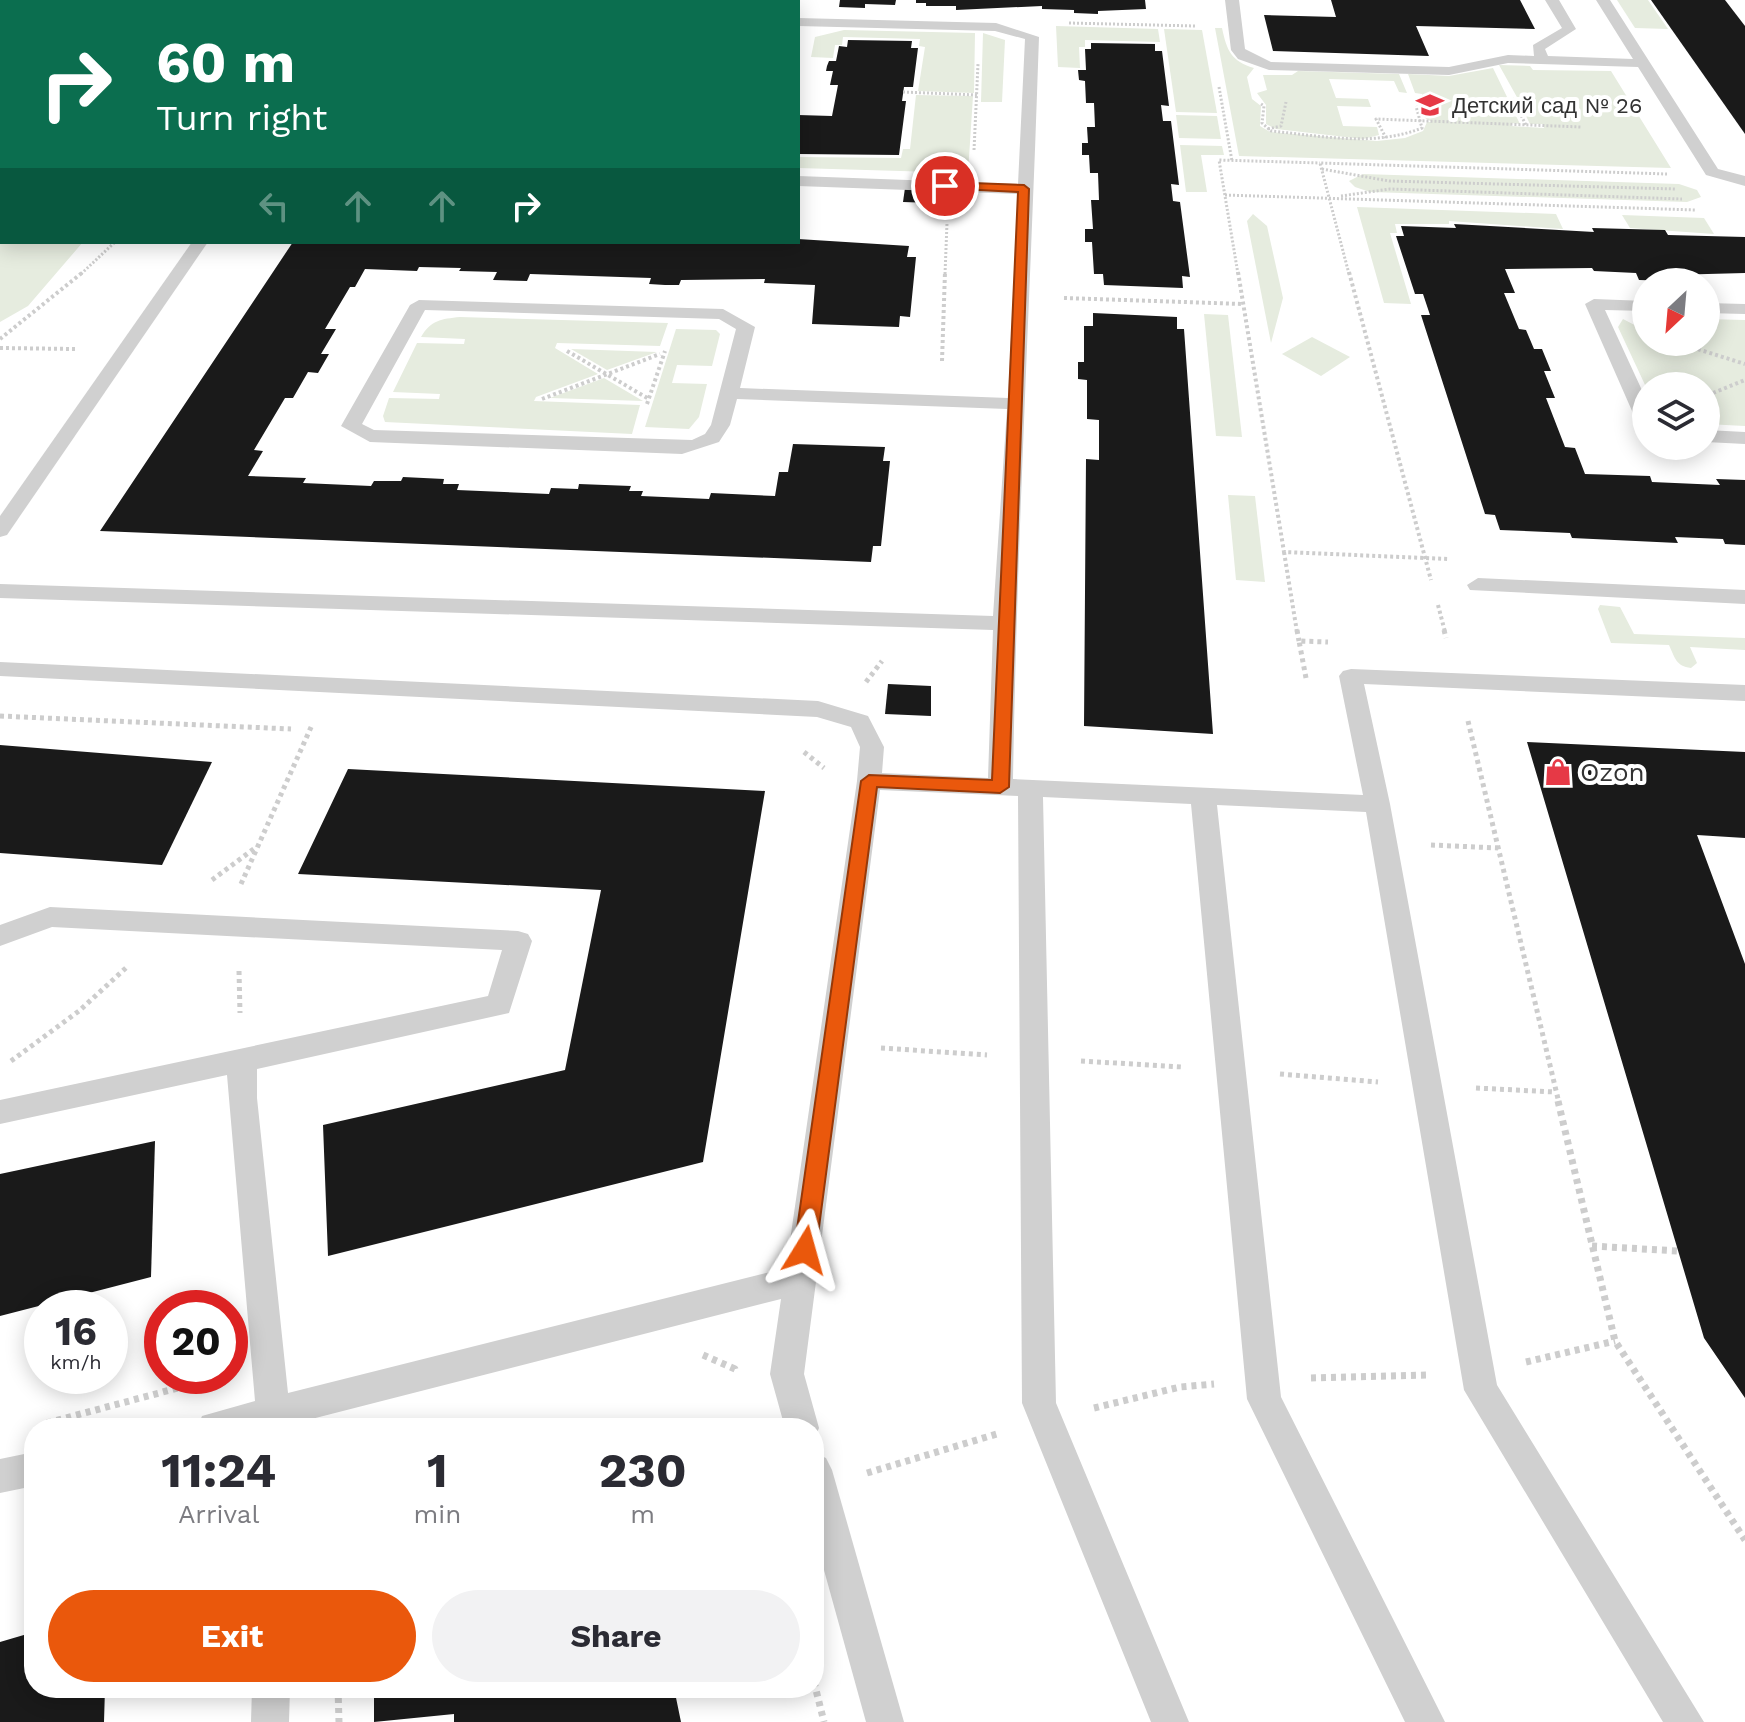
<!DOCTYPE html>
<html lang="en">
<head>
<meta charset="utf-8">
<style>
	body { margin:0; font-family:"Work Sans",sans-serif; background:#f2f2f3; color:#2b2b33; height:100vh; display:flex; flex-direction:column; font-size:30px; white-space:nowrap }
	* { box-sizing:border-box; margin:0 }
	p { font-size:26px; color:#7c7c81 }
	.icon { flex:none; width:44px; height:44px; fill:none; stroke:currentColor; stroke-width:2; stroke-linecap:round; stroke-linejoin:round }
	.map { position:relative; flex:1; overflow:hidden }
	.side { position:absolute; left:24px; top:1418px; width:800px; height:280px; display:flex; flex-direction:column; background:#fff; border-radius:32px; box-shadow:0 4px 20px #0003 }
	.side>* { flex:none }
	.guide { position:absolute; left:0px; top:0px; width:800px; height:244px; box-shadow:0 4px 20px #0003; background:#0b6e4f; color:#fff; overflow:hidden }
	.needle { width:52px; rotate:206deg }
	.buttons { position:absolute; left:1632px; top:268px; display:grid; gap:16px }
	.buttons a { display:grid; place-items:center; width:88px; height:88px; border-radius:50%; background:#fff; box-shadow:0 4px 20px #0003; font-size:40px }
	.speed { position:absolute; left:24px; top:1290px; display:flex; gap:16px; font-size:40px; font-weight:700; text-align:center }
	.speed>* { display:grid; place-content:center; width:104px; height:104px; border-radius:50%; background:#fff; box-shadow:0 4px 20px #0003; line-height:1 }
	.speed small { font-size:20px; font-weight:400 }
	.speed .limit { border:12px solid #d22; background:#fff; color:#111 }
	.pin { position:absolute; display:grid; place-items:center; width:68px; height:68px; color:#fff; margin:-34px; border:4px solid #fff; border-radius:50%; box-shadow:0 2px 8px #0007 }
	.me { position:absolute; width:88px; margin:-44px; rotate:8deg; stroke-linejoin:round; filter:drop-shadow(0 0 6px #0008) }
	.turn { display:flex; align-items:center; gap:28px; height:168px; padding:0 24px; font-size:36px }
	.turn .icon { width:104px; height:104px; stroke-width:2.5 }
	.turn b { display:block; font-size:56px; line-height:68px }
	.lanes { display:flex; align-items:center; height:76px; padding:0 24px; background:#0003; justify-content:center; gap:40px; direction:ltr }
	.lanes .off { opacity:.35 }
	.eta { display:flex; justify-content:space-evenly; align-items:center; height:136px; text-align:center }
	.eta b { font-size:48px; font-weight:700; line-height:56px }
	.button { display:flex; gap:16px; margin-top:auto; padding:16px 24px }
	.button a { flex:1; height:92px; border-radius:48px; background:#ea580c; color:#fff; font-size:32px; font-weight:700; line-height:92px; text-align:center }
	.button a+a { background:#f2f2f3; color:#2b2b33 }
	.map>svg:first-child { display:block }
</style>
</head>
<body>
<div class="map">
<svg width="1745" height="1722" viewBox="0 0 1745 1722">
	<rect width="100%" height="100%" fill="#fff"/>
	<g fill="#e6ecdf">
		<path d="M0,0h357l-355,2v240h81l-55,64 -28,16z"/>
		<path d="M1617,0h31l20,29 -33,-1z"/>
		<path d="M1056,26l102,3 2,13 -75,-2v7h-6l1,21 -22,-1z"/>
		<path d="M1215,28h7c5,23 9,33 32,40l-7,9 5,22 9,7 -1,20 10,6 107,9 28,-3 18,-7 4,-9h5l-7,-4 -8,-21h5v-3l-7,-1 -7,-19 41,2 44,-8 15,31 -10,1 11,2 11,22 -9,-1v3l33,2 -1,-4h-13l-11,-22 13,-1 -14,-2 -19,-34 31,1 3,4 78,1 60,97 -432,-12z"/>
		<path d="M1164,29l38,1 15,83 -41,-1z"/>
		<path d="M844,30l131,3 -1,60 -56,-2 7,-44 -6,-1 1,-7 -77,-2 -1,8h-7l-2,13 -22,-1 4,-20z"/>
		<path d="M983,33l22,7 -3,62h-21z"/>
		<path d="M1298,71l101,3 8,19 -8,-1 -5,-11 -65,-2 7,19 32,1 3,8 -34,-1 6,20 34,1 2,8 -16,4 -87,-10 -10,-5v-19l-9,-12 10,-3 -4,-15h29z"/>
		<path d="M916,95l57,1 -5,77 -170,-5v-11l103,1 2,-9h7z"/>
		<path d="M1176,115l41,1 4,23 -42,-1z"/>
		<path d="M1180,145l42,1 2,9h-23l6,37h-21z"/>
		<path d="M1363,174l316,10 18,6 4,7 -14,5 -317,-10 -15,-5 -6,-6z"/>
		<path d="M1357,207l199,7 7,15 -114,-8v3h-54l2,9h-7l21,71 -27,-1z"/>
		<path d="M1253,214l14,12 16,72 -12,45 -24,-122z"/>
		<path d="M1622,215l82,3 10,16 -84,-6z"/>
		<path d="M1204,314l24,1 14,122 -26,-1z"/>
		<path d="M460,317l208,6 -8,23 -103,-3 -2,5 43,26 -62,23 -2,4 106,4 -8,29 -247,-12 -2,-6 6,-18 50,1 1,-5 -47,-2 24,-49 47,1 1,-5 -44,-2c10,-17 20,-18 39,-20z"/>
		<path d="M1623,319l23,12v11h60v-23l39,1v106l-39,-2v-38l-60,1 -28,-60z"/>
		<path d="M676,329l40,1 4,4 -8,32 -35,-1 -5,18 35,1 -8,33 -10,12 -44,-2z"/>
		<path d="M1312,337l38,20 -29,19 -39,-22z"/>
		<path d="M571,349l86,3 -50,18z"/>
		<path d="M604,378l39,23 -93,-3z"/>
		<path d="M1228,495l27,1 10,86 -29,-2z"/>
		<path d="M1600,605l20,2 14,27 111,4v12l-55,-3 7,16 -6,5c-15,-2 -16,-10 -22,-23l-58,-2 -13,-34z"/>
	</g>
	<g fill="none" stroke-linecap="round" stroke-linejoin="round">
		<path fill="#cfe2ee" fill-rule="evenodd" d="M181,0h12l-13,2z"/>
	</g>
	<g fill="#1a1a1a">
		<path d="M840,0h56l-1,5 -30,-1v4l-26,-1z"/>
		<path d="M916,0h229l1,9 -48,2v3l-24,-1v-3l-32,-1v-3l-86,4v-4h-30v-3h-10z"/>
		<path d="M1331,0h189l15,29 -119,-3 13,30 -156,-5 -9,-36 72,2z"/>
		<path d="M1651,0h74l20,26v108z"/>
		<path d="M848,40l64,1 -1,7h7l-5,39h-9l-2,14h4l-7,54 -101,-1v-39l34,1 6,-31h-8l3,-14h-7l1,-5 2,-5h7l3,-15 8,1z"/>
		<path d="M1091,43l64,1v7h7l7,55 -8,-1 2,16h8l8,64 -8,-1 2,17 7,1 10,75 -8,-1 1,12 -79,-3 -1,-11h-9l-2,-32h-7v-13h8l-2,-29h8l-1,-27h-8l-1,-18h-7v-12h6l-1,-16h8l-1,-24h-8l-1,-22 -6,-1 -1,-10h8l-1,-21h6z"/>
		<path d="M905,188l30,1 -2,14 -30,-1z"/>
		<path d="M1454,224l140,8 -2,-4 73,2 3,5 77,2v36l-75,2 4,6 -35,-1 -3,-7 -42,-2 -2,-3 -87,1 10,24h-11l15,36 7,1 8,19h8l9,22h-7l11,27h-9l19,49 10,1 10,26 65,2 2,6 68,3 -4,-6 29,1v65l-20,-1 -2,-5 -48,-2 3,6 -106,-5 -2,-5 -70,-3 -5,-15 -10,-1 -64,-199h9l-7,-21h-8l-19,-58h8l-3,-10 55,2z"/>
		<path d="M798,239l111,7 -2,11h9l-6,60 -10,-1 -1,11 -87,-3 3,-39 -51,-2 1,-4 -84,1 -2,5h-14l-16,-1 2,-6 -121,-4 -3,7 -34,-1 4,-8 -38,-1 2,-3 -42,-1 -2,4 -52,-2 -10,18h-5l-25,42h11l-15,25h8l-11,19 -10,-1 -15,26h-8l-31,52 9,1 -15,25 58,2 -3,5 68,3 3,-5h27l2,-4 41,2 -1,5h16l-2,6 92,4 2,-6 27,1 1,-5 52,2 -2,5h14l-2,5 68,3 2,-6 64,3 4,-24h9l5,-28 92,3 -2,14h7l-9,85h-8l-2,16 -771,-31 193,-289h505z"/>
		<path d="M1093,313l84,4v12h7l29,405 -129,-8 2,-267 13,1v-40l-12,-1v-39l-9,-1v-17h6v-36h9z"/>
		<path d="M888,684l43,2v30l-46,-2z"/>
		<path d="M1527,742l218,10v86l-48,-3 48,129v434l-41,-60z"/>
		<path d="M0,745l212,17 -50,103 -162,-12z"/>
		<path d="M348,769l417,22 -62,371 -375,94 -5,-131 242,-55 36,-180 -303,-16z"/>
		<path d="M155,1141l-4,136 -151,39v-142z"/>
		<path d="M34,1632v56h71l-1,34h-104v-80z"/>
		<path d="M374,1688h300l7,34h-227v-8l-80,8z"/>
	</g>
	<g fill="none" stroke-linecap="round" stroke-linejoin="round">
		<g stroke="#cdcdcd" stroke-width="3" stroke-dasharray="2 2" stroke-linecap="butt">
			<path d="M214,2l3,-2"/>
			<path d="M1069,23l126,3"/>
			<path d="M1219,87l13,74"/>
			<path d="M903,92l74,3"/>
			<path d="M1512,98l14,27"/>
			<path d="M1261,104l3,2 -2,17 9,8c51,5 103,16 151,-3l-6,-22"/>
			<path d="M1268,129l13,-3 5,-24"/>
			<path d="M1386,138l-10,-19 205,8"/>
			<path d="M974,150l4,-86"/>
			<path d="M1322,169l67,12 287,8"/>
			<path d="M1225,195l471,15"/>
			<path d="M1341,196l49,-7 292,10"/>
			<path d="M81,274l34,-32"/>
			<path d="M945,274l2,-51"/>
			<path d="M1238,274l-19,-114 101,3"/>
			<path d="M1349,274l-29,-111 347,11"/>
		</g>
		<g stroke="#cdcdcd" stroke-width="4" stroke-dasharray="3 3" stroke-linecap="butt">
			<path d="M1238,272l46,280 164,7"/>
			<path d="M1349,272l82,308"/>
			<path d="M1064,298l179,6"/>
			<path d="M0,339l83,-67"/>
			<path d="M1675,342l70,22"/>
			<path d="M0,348l75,1"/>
			<path d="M567,351l82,48"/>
			<path d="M942,361l3,-89"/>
			<path d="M1713,393l32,-13"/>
			<path d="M542,399l118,-45"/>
			<path d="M647,404l18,-53"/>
			<path d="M1284,552l13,80"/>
			<path d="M1438,605l7,27"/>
		</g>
		<g stroke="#cdcdcd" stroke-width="5" stroke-dasharray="4 4" stroke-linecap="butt">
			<path d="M1297,630l2,11"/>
			<path d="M1444,630l2,8"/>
			<path d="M1306,678l-7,-37 29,1"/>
			<path d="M866,682l16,-21"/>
			<path d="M0,716l291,13"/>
			<path d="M1468,721l91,382"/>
			<path d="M804,752l20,16"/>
			<path d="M1431,845l67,3"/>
			<path d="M212,880l43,-32"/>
			<path d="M241,884l71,-159"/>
			<path d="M239,971l1,42"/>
			<path d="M881,1048l106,7"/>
			<path d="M11,1061l68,-50 49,-45"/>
			<path d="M1081,1061l102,6"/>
			<path d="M1280,1074l98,8"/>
			<path d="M1476,1088l79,4"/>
		</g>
		<g stroke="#cdcdcd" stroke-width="7" stroke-dasharray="5 5" stroke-linecap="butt">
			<path d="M1558,1101l57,240 130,199"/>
			<path d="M1592,1246l86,5"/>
			<path d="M703,1355l32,14 1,4"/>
			<path d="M1526,1362l89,-21"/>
			<path d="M1311,1378l118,-3"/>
			<path d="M1094,1408l86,-21 34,-3"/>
			<path d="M47,1423l142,-38"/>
			<path d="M867,1473l133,-40"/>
			<path d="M814,1682l10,40"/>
			<path d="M338,1688l1,34"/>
		</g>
		<g fill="#d0d0d0" fill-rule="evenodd">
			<path d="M468,0h14l-15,2z"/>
			<path d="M1225,0h14l6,49 26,13 178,5 59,-12 26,1 -1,-11 29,-17 -17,-28h14l17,29 -31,20 3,7 85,3 -37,-59h14l108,169 27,7v10l-39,-11 -68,-108 -130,-4 -59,12 -180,-5 -31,-11 -7,-9z"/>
			<path d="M798,18l198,5 43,14c-8,247 -22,495 -26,742l350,16 -24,-119 4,-5 8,-2 394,16v16l-381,-17 26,120 107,581 207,337h-41l-199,-332 -98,-578 -149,-7 64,592 164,325h-40l-158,-323 -56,-595 -148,-7 13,606 133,319h-38l-129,-319 -4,-607 -138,-6 -76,584 15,54 -5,12v-12h-29l-15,-54 11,-75 -489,125v4h-95l5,-12 53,-15 -28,-326 -227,49v-24l488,-104 14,-46 -450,-23 -52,19v-21l50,-18 468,24 10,3 4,7 -23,72 -252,56v29l31,295 498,-125 71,-487 3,-34 -9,-20 -34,-10 -817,-41v-14l818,39 50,15 16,31 -2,26 106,5 5,-148 -993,-32v-14l993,32 14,-207 -270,-10 -7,26 -11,17 -37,12 -312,-12 -29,-16 69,-121 9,-5 304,9 32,18 -15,61 268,10 10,-204 -220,-8v-10l220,8 7,-145 -30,-8 -197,-5zM425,310l294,9 17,10 -25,96 -6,9 -13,6 -318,-10 -12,-6z"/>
			<path d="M192,242h16l-201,293 -7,2v-21z"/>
			<path d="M1594,299l52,2v10l-41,-1 41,89v27l-10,-6 -51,-116z"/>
			<path d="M1706,303l39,1v10l-39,-1z"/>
			<path d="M1706,430l39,2v12l-39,-2z"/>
			<path d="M1478,578l267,12v14l-275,-14 -3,-5z"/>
			<path d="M34,1452v34l-34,7v-34z"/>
			<path d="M814,1453l12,5 6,12 72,252h-38l-52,-188z"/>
			<path d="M252,1688h38l-1,34h-38z"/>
		</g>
	</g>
	<path fill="#ea580c" stroke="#983908" stroke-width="2" d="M945,182l79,3 5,4 -20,598 -9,6 -123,-6 -61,463 -3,7 -8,2 -8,-2 -3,-7 67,-469 8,-6 123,5 26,-588 -77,-4v-5z"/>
	<defs>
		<g id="school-bare" transform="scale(2.16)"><path d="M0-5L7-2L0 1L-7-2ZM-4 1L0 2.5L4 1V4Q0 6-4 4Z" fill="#e63946" stroke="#fff" stroke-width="2.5" paint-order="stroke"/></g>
		<g id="shop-bare" transform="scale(2.16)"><path d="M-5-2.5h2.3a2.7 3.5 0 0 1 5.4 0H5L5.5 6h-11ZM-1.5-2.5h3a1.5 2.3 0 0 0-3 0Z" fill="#e63946" stroke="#fff" stroke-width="2.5" paint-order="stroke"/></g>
	</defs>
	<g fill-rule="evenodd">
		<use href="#school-bare" x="1430" y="105"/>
		<use href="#shop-bare" x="1558" y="772"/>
	</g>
	<g text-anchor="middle" stroke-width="8" stroke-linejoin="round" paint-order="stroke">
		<g font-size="22" fill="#333" stroke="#fff" text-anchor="start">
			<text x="1452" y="113">Детский сад № 26</text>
		</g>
		<g font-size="26" fill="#333" stroke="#fff" text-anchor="start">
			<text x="1580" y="781">Ozon</text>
		</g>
	</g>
</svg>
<div class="buttons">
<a><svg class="needle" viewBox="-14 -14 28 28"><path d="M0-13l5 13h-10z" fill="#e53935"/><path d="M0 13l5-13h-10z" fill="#7c7c81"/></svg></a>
<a><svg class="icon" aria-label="layers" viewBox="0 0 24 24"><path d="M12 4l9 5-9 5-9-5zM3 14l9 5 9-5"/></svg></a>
</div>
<div class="speed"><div>16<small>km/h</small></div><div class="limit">20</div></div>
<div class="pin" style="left:945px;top:186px;background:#d93025"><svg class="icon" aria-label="arrive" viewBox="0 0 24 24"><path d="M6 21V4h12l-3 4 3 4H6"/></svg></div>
<svg class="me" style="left:805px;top:1250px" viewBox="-20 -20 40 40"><path d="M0-17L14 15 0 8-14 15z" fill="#ea580c" stroke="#fff" stroke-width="4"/></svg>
<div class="guide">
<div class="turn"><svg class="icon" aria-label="right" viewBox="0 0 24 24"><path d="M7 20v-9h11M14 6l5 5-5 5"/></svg><div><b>60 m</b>Turn right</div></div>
<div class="lanes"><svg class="icon off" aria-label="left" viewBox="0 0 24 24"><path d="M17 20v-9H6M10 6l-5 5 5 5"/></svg><svg class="icon off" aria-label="ahead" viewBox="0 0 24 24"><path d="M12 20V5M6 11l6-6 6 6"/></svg><svg class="icon off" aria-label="ahead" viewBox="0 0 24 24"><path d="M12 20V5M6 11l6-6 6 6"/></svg><svg class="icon" aria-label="right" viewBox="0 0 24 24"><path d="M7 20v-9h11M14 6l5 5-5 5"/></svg></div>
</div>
<section class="side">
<div class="eta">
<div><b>11:24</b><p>Arrival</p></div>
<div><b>1</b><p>min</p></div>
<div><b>230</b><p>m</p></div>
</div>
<div class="button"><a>Exit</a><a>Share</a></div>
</section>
</div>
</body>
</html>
